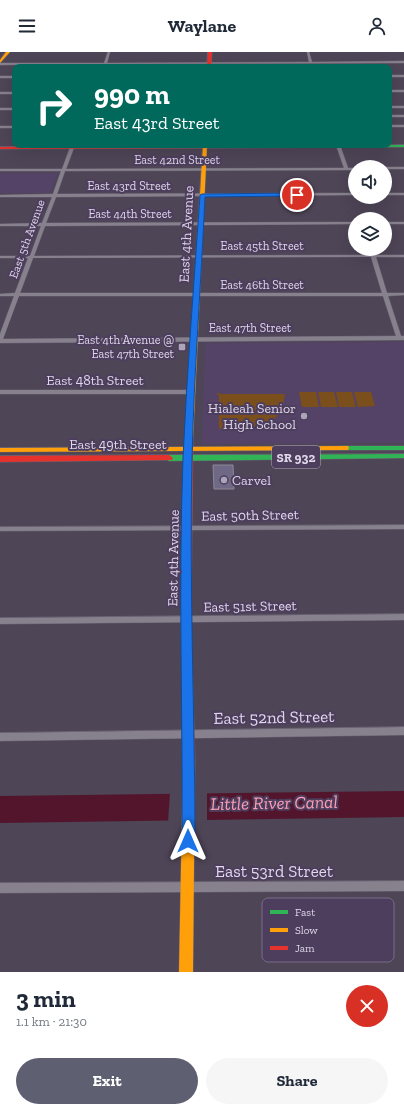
<!DOCTYPE html>
<html lang="en">
<head>
<meta charset="utf-8">
<style>
	body { margin:0; font-family:"Zilla Slab",serif; background:#f6f6f7; color:#1f2937; height:100vh; display:flex; flex-direction:column; font-size:15px; white-space:nowrap }
	* { box-sizing:border-box; margin:0 }
	p { font-size:13px; color:#747a83 }
	.icon { flex:none; width:22px; height:22px; fill:none; stroke:currentColor; stroke-width:2; stroke-linecap:round; stroke-linejoin:round }
	.map { position:relative; height:920px; overflow:hidden }
	.drawer { display:flex; flex-direction:column; background:#fff; flex:1 }
	.drawer>* { flex:none }
	.guide { position:absolute; left:12px; top:12px; width:380px; height:84px; border-radius:8px; box-shadow:0 4px 16px #0002; background:#00695c; color:#fff; overflow:hidden }
	.tools { position:absolute; left:348px; top:108px; display:grid; gap:8px }
	.tools a { display:grid; place-items:center; width:44px; height:44px; border-radius:50%; background:#fff; box-shadow:0 4px 16px #0002; font-size:20px }
	.pin { position:absolute; display:grid; place-items:center; width:34px; height:34px; color:#fff; margin:-17px; border:2px solid #fff; border-radius:50%; box-shadow:0 1px 4px #0007 }
	.me { position:absolute; width:44px; margin:-22px; rotate:0deg; stroke-linejoin:round; filter:drop-shadow(0 0 3px #0008) }
	.turn { display:flex; align-items:center; gap:14px; height:84px; padding:0 16px; font-size:18px }
	.turn .icon { width:52px; height:52px; stroke-width:2.5 }
	.turn b { display:block; font-size:28px; line-height:34px }
	.round { display:grid; place-items:center; flex:none; width:42px; height:42px; border-radius:21px; background:#f6f6f7 }
	.summary { display:flex; align-items:center; justify-content:space-between; height:68px; padding:0 16px }
	h1 { font-size:24px; font-weight:800; line-height:30px }
	.action { display:flex; gap:8px; margin-top:auto; padding:8px 16px }
	.action a { flex:1; height:46px; border-radius:24px; background:#5e6071; color:#fff; font-size:16px; font-weight:800; line-height:46px; text-align:center }
	.action a+a { background:#f6f6f7; color:#1f2937 }
	header { display:flex; justify-content:space-between; align-items:center; height:52px; padding:0 16px; background:#fff; font-size:18px; font-weight:800 }
	.map>svg:first-child { display:block }
</style>
</head>
<body>
<header><svg class="icon" aria-label="menu" viewBox="0 0 24 24"><path d="M4 6h16M4 12h16M4 18h16"/></svg>Waylane<svg class="icon" aria-label="person" viewBox="0 0 24 24"><circle cx="12" cy="8" r="4"/><path d="M4 21q1-7 8-7t8 7"/></svg></header>
<div class="map">
<svg width="404" height="920" viewBox="0 0 404 920">
	<rect width="100%" height="100%" fill="#4e4557"/>
	<g fill="#544367">
		<path d="M0,121h58l-8,20h-50z"/>
		<path d="M404,290v101l-202,1 3,-101z"/>
	</g>
	<g fill="#7b4f1c">
		<path d="M299,340h17l3,15h-17z"/>
		<path d="M318,340h16l4,15h-17z"/>
		<path d="M336,340h16l4,15h-17z"/>
		<path d="M354,340h17l4,14 -17,1z"/>
		<path d="M216,341l7,1h62c-1,6 -2,13 -5,18 -8,17 -45,16 -61,17v-33z"/>
	</g>
	<path fill="#53152b" d="M404,739v26l-404,6v-27z"/>
	<path fill="#4e4557" d="M207,739v31l-39,1 2,-31z"/>
	<path fill="#6f6986" stroke="#8c8897" d="M213,413h20l1,24h-20z"/>
	<g fill="none" stroke-linecap="round" stroke-linejoin="round">
		<g stroke="#696271" stroke-width="1">
			<g id="street">
				<path d="M108,0h2l-3,11 202,-1 -2,-10h2l3,10 92,-1v2l-298,1 -1,3h-2v-3l-103,1v-2h104z"/>
				<rect x="389" y="23" width="15" height="2"/>
				<rect x="0" y="24" width="15" height="2"/>
				<rect x="389" y="38" width="15" height="2"/>
				<rect x="0" y="40" width="15" height="2"/>
				<rect x="389" y="54" width="15" height="2"/>
				<rect x="0" y="56" width="15" height="2"/>
				<rect x="389" y="63" width="15" height="2"/>
				<rect x="389" y="73" width="15" height="2"/>
				<rect x="0" y="74" width="15" height="2"/>
				<path d="M71,93h4l-9,24 278,-1 -8,-23h4l8,23h7v2l-290,1 -8,23 298,-1v2l-299,2 -10,26 309,-1v2l-310,2 -11,30 336,-1 -1,-6h4l2,6h29v2h-28l11,36h17v2l-16,1 13,40h3v4l-404,3v-9l14,-38h-14v-2l15,-1 13,-35h-28v-2h30l11,-30h-41v-2l42,-1 10,-26h-52v-2l53,-1 8,-23h-61v-2h62zM371,205l11,36h-362l13,-35zM19,244h364l13,40 -393,3z"/>
				<path d="M384,115h20v2h-19z"/>
				<rect x="385" y="141" width="19" height="2"/>
				<rect x="385" y="170" width="19" height="2"/>
				<path d="M0,338h191l3,2 -3,2h-191z"/>
				<path d="M404,473v4l-404,2v-4z"/>
				<path d="M404,562v6l-404,4v-6z"/>
				<path d="M404,675v8l-404,6v-8z"/>
				<path d="M404,829v10l-404,2v-10z"/>
			</g>
		</g>
		<g stroke="#696271" stroke-width="1">
			<g id="fast">
				<path d="M404,93v2l-183,1 -2,-1 2,-1z"/>
				<path d="M342,394h62v4h-62l-1,-2z"/>
				<path d="M404,402v4l-235,3 -4,-3 4,-3z"/>
			</g>
		</g>
		<g stroke="#696271" stroke-width="1">
			<g id="slow">
				<path d="M6,0h4l-10,11v-3z"/>
				<path d="M203,93h4l-14,293 -4,2 -4,-2z"/>
				<path d="M345,394h3l1,2 -1,2 -348,2v-4z"/>
				<path d="M189,703l4,2 2,3 -2,212h-14l4,-212 2,-3z"/>
			</g>
		</g>
		<g stroke="#696271" stroke-width="1">
			<g id="jam">
				<path d="M208,0h4l-1,15h-4z"/>
				<path d="M223,94l-2,2 -221,1v-2z"/>
				<path d="M186,384h6l1,2 -2,182 4,140 -2,3 -4,2 -4,-2 -2,-3 -2,-140 4,-182z"/>
				<path d="M169,403l4,3 -1,2 -172,2v-6z"/>
			</g>
		</g>
		<use href="#street" fill="#87818e" fill-rule="evenodd"/>
		<use href="#fast" fill="#30b455" fill-rule="evenodd"/>
		<use href="#slow" fill="#ff9f0a" fill-rule="evenodd"/>
		<use href="#jam" fill="#e5322d" fill-rule="evenodd"/>
	</g>
	<path fill="#1a73e8" stroke="#114b97" d="M297,141l1,1v2l-93,1c-4,87 -11,175 -13,262 -3,127 3,255 3,382l-2,4 -5,2 -5,-2 -1,-4c1,-128 -4,-255 1,-383 4,-88 11,-175 17,-263l2,-1z"/>
	<g fill="#aca4b7" stroke="#4d3e5e" stroke-width="1.5">
		<rect x="178" y="291" width="8" height="8" rx="2"/>
		<circle cx="304" cy="364" r="4"/>
		<circle cx="224" cy="428" r="4"/>
	</g>
	<g text-anchor="middle" stroke-width="4" stroke-linejoin="round" paint-order="stroke">
		<g font-size="12" fill="#dfd7ea" stroke="#4d3e5e">
			<text x="177" y="112">East 42nd Street</text>
			<text x="129" y="138">East 43rd Street</text>
			<text x="130" y="166">East 44th Street</text>
			<text transform="translate(27 187) rotate(-70)" y="4">East 5th Avenue</text>
			<text x="262" y="198">East 45th Street</text>
			<text x="262" y="237">East 46th Street</text>
			<text x="250" y="280">East 47th Street</text>
		</g>
		<g font-size="12" fill="#dfd7ea" stroke="#4d3e5e" text-anchor="end">
			<text x="174" y="292">East 4th Avenue @<tspan x="174" dy="14">East 47th Street</tspan></text>
		</g>
		<rect fill="#4d3e5e" stroke="#b3a9c0" stroke-width="1" x="272" y="394" width="48" height="22" rx="3"/>
		<g font-size="13" font-weight="bold" fill="#dfd7ea">
			<text x="296" y="410">SR 932</text>
		</g>
		<g font-size="14" fill="#dfd7ea" stroke="#4d3e5e">
			<text transform="translate(186 182) rotate(-87)" y="5">East 4th Avenue</text>
			<text x="95" y="333">East 48th Street</text>
			<text x="118" y="397">East 49th Street</text>
			<text transform="translate(250 463) rotate(-1)" y="5">East 50th Street</text>
			<text transform="translate(173 506) rotate(-89)" y="5">East 4th Avenue</text>
			<text transform="translate(250 554) rotate(-1)" y="5">East 51st Street</text>
		</g>
		<g font-size="14" fill="#dfd7ea" stroke="#4d3e5e" text-anchor="end">
			<text x="296" y="361">Hialeah Senior<tspan x="296" dy="16">High School</tspan></text>
			<text x="232" y="433" text-anchor="start">Carvel</text>
		</g>
		<g font-size="17" fill="#dfd7ea" stroke="#4d3e5e">
			<text transform="translate(274 665) rotate(-1)" y="6">East 52nd Street</text>
			<text x="274" y="825">East 53rd Street</text>
		</g>
		<g font-size="18" font-style="italic" fill="#fe9eb4" stroke="#4d3e5e">
			<text transform="translate(274 751) rotate(-1)" y="6">Little River Canal</text>
		</g>
	</g>
	<rect x="262" y="846" width="132" height="64" rx="6" fill="#4d3e5e" stroke="#796c88" stroke-width="1"/>
	<rect x="270" y="858" width="18" height="4" fill="#30b455"/>
	<rect x="270" y="876" width="18" height="4" fill="#ff9f0a"/>
	<rect x="270" y="894" width="18" height="4" fill="#e5322d"/>
	<g font-size="11" fill="#dfd7ea">
		<text x="295" y="864">Fast</text>
		<text x="295" y="882">Slow</text>
		<text x="295" y="900">Jam</text>
	</g>
</svg>
<div class="tools">
<a><svg class="icon" aria-label="sound" viewBox="0 0 24 24"><path d="M4 9h4l5-4v14l-5-4H4zM17 9q2 3 0 6"/></svg></a>
<a><svg class="icon" aria-label="layers" viewBox="0 0 24 24"><path d="M12 4l9 5-9 5-9-5zM3 14l9 5 9-5"/></svg></a>
</div>
<div class="pin" style="left:297px;top:143px;background:#d93025"><svg class="icon" aria-label="arrive" viewBox="0 0 24 24"><path d="M6 21V4h12l-3 4 3 4H6"/></svg></div>
<svg class="me" style="left:188px;top:789px" viewBox="-20 -20 40 40"><path d="M0-17L14 15 0 8-14 15z" fill="#1a73e8" stroke="#fff" stroke-width="4"/></svg>
<div class="guide">
<div class="turn"><svg class="icon" aria-label="right" viewBox="0 0 24 24"><path d="M7 20v-9h11M14 6l5 5-5 5"/></svg><div><b>990 m</b>East 43rd Street</div></div>
</div>
</div>
<section class="drawer">
<div class="summary"><div><h1>3 min</h1><p>1.1 km · 21:30</p></div><a class="round" style="background:#d93025;color:#fff"><svg class="icon" aria-label="close" viewBox="0 0 24 24"><path d="M6 6l12 12M18 6L6 18"/></svg></a></div>
<div class="action"><a>Exit</a><a>Share</a></div>
</section>
</body>
</html>
